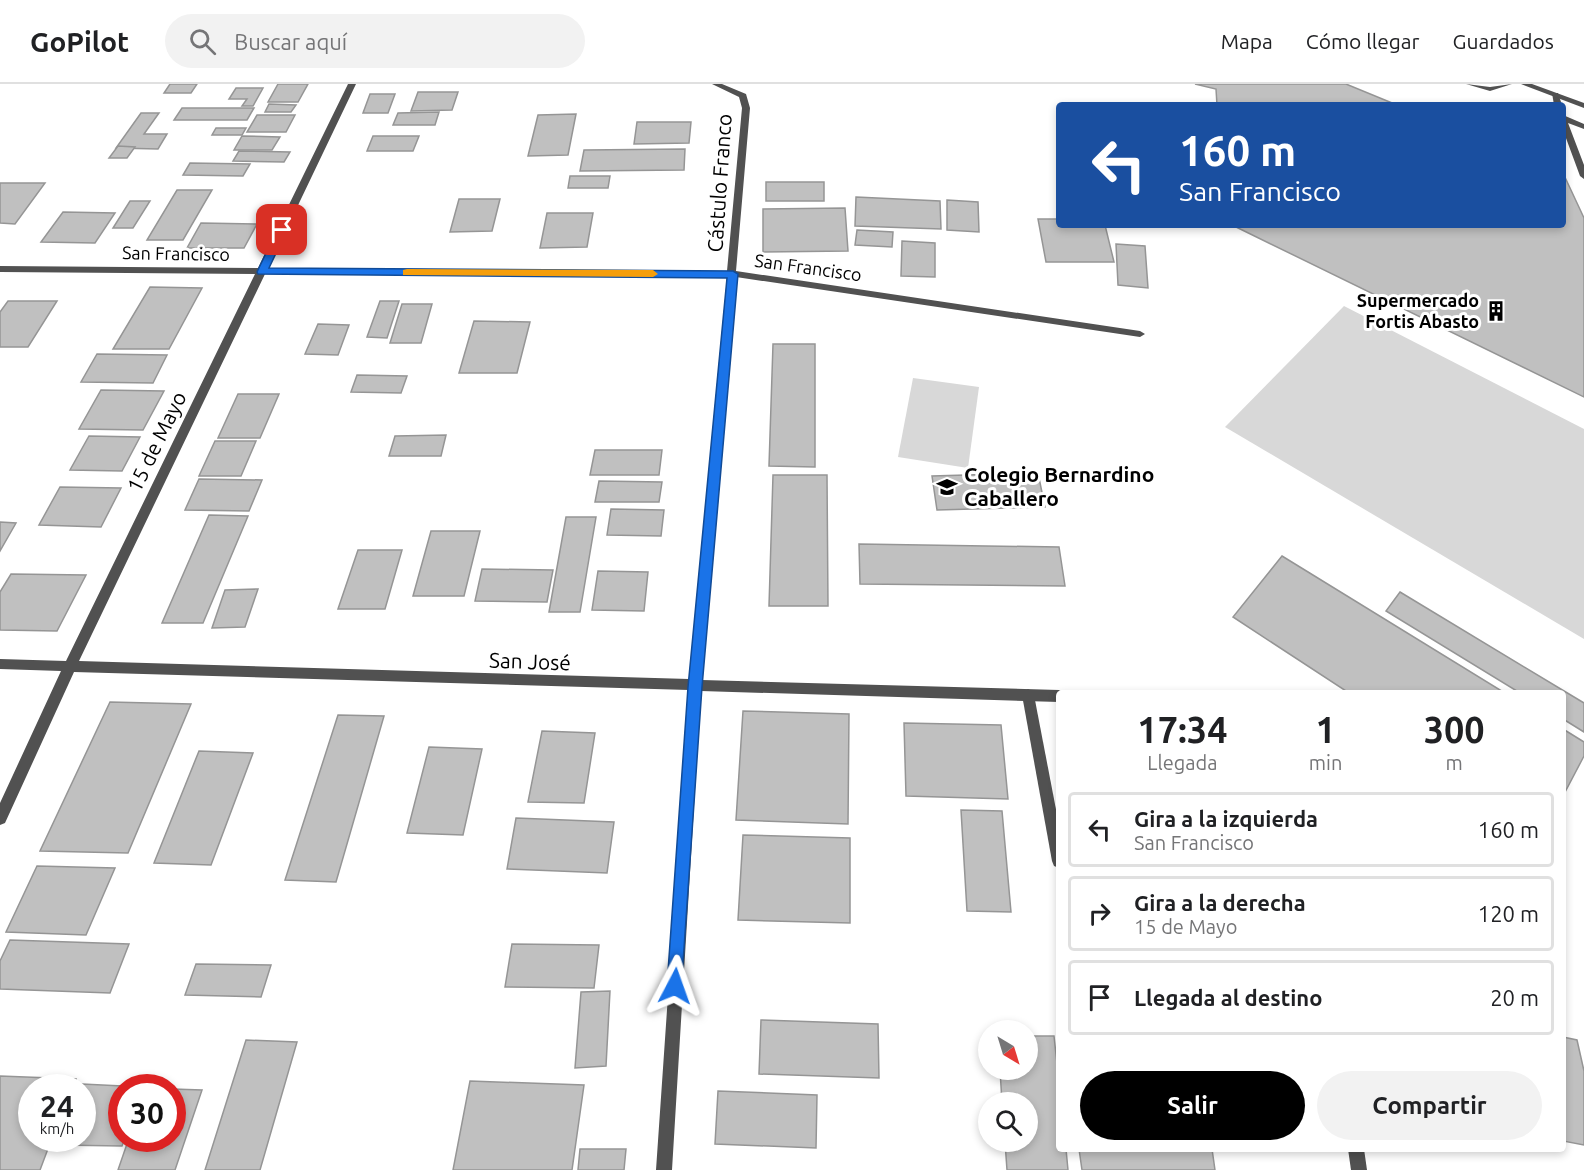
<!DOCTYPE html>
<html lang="es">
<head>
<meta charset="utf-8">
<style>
	body { margin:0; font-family:Ubuntu,sans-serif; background:#f2f2f2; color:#202124; height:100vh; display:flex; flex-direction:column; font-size:22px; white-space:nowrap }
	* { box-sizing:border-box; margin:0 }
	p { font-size:20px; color:#757577 }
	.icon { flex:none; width:33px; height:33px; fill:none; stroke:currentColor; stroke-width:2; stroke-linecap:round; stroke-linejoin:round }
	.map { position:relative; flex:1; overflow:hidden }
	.panel { position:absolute; left:1056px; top:606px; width:510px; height:462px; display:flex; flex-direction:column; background:#fff; border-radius:6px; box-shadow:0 3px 9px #0003 }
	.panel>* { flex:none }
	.guide { position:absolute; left:1056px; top:18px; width:510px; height:126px; border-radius:6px; box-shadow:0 3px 9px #0003; background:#1a4fa0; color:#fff; overflow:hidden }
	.needle { width:39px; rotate:142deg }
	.fabs { position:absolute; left:978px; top:936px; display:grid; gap:12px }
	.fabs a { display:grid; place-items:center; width:60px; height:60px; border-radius:50%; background:#fff; box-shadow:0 3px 9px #0003; font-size:30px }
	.speed { position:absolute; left:18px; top:990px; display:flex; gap:12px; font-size:30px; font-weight:700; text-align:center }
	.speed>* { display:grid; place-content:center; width:78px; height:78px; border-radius:50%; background:#fff; box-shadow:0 3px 9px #0003; line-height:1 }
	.speed small { font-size:15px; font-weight:400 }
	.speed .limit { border:9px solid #d22; background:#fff; color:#111 }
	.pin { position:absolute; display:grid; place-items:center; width:51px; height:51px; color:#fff; margin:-26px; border-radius:12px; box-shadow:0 3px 9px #0006 }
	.me { position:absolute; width:66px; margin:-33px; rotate:4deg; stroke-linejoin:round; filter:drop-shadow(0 0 4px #0008) }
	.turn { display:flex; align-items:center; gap:21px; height:126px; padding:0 24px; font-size:27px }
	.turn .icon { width:78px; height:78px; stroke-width:2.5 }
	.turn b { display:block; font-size:42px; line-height:51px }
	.eta { display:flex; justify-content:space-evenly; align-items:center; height:102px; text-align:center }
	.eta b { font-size:36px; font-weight:700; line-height:42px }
	.button { display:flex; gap:12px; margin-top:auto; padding:12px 24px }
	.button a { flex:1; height:69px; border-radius:36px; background:#000; color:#fff; font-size:24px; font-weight:700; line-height:69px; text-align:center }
	.button a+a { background:#f2f2f2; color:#202124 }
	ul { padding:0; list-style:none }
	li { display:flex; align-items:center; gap:18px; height:75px; margin:0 12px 9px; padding:0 12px; border:3px solid #e0e0e0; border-radius:6px }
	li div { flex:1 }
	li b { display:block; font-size:22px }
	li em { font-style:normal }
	header { display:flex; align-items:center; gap:36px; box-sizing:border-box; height:84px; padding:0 30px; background:#fff; border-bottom:2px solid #e0e0e0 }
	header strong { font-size:28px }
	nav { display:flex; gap:33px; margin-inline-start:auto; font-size:21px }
	.search { width:420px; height:54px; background:#f2f2f2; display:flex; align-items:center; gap:15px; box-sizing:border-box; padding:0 21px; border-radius:33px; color:#757577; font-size:22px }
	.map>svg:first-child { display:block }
</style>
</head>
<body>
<header>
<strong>GoPilot</strong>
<div class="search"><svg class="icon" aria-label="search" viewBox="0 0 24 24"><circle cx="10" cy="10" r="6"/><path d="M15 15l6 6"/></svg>Buscar aquí</div>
<nav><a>Mapa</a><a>Cómo llegar</a><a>Guardados</a></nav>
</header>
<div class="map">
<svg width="1584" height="1086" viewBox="0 0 1584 1086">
	<rect width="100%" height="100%" fill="#fff"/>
	<g fill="#d8d8d8">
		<path d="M1344,222l240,123v210l-359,-212z"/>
		<path d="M913,294l66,9 -11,81 -70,-11z"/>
	</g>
	<g fill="#c0c0c0" stroke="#959595" stroke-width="1.5">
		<path d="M170,0h27l-6,9h-27z"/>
		<path d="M278,0h30l-10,18h-30z"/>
		<path d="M1195,0h151l51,21h-180l-1,-16z"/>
		<path d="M236,4h27l-10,18h-11l5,-7h-18z"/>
		<path d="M418,8h40l-6,18 -41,1z"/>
		<path d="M370,10h25l-7,19h-25z"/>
		<path d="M269,20l27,1 -5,7h-26z"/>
		<path d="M182,24h72l-7,12h-73z"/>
		<path d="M439,28l-4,13h-42l5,-12z"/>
		<path d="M141,29h18l-15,21h23l-9,15 -42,-1z"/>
		<path d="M576,30l-8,41 -40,1 10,-41z"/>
		<path d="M257,31h38l-9,17h-39z"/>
		<path d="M637,38h54l-2,21 -55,1z"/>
		<path d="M216,44h30l-4,7h-30z"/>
		<path d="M242,52l38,1 -8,13h-38z"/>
		<path d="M373,52h46l-6,15h-46z"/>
		<path d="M118,62l17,1 -8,11h-18z"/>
		<path d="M685,65l-1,21 -104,1 4,-21z"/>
		<path d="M239,67l51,1 -6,10 -51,-1z"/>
		<path d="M190,79l60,1 -7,12 -60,-1z"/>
		<path d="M1563,89l21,45v179l-352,-172h331z"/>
		<path d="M570,92h40l-2,12h-40z"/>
		<rect x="766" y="98" width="58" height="19"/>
		<path d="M0,99h45l-30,41 -15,-1z"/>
		<path d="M177,106h35l-29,50h-36z"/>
		<path d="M856,113l84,4 1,28 -86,-3z"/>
		<path d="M459,115h41l-8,32 -42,1z"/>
		<path d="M947,116l31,2 1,30 -32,-2z"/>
		<path d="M130,117h20l-17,27h-20z"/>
		<path d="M845,124l3,43 -85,1v-43z"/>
		<path d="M63,128l52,1 -20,30 -54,-1z"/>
		<path d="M547,129h46l-6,34 -47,1z"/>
		<path d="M1038,135h21v6h46l9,37h-68z"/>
		<path d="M201,139l56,1 -13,24h-57z"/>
		<path d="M857,146l36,2 -1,15 -37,-2z"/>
		<path d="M902,157l33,2v34l-34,-1z"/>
		<path d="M1116,160l29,2 3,42 -30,-3z"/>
		<path d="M150,203l52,1 -33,61h-56z"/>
		<path d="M8,217h49l-29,46h-28v-35z"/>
		<path d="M380,217h19l-12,37 -20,-1z"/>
		<path d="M402,220h30l-11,39h-31z"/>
		<path d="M474,237l56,1 -13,51h-58z"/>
		<path d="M318,240l31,1 -11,30 -33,-1z"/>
		<path d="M773,260h42v123l-46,-1z"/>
		<path d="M97,270l70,1 -14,28 -72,-1z"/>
		<path d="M357,291l50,1 -6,17 -50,-1z"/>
		<path d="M101,306l63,1 -21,39 -64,-1z"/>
		<path d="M238,310h41l-19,44h-42z"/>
		<path d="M446,351l-5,21h-52l6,-20z"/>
		<path d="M89,352l51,1 -18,34 -52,-1z"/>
		<path d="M215,357h41l-15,35h-42z"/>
		<path d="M595,366h67l-3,25h-69z"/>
		<path d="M1038,389l7,34 -108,3 -5,-34z"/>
		<path d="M773,391h54l1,131h-59z"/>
		<path d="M199,395l63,1 -13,31 -64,-1z"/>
		<path d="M599,397l63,1 -3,20h-64z"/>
		<path d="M60,403l61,1 -20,39 -62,-2z"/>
		<path d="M611,425l53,1 -3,26 -54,-1z"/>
		<path d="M209,431l39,1 -45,107h-41z"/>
		<path d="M566,433h30l-16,95h-31z"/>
		<path d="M0,438l16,1 -16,28z"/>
		<path d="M431,447h49l-16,65h-51z"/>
		<path d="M859,460l200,3 6,39 -205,-2z"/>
		<path d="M358,466h44l-17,59h-47z"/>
		<path d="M1282,472l223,137h-156l-116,-76z"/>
		<path d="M482,485l71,1 -6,32 -72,-1z"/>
		<path d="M598,487l50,1 -4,39 -52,-1z"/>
		<path d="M11,490l75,1 -29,56 -57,-1v-38z"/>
		<path d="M258,505l-13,38 -33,1 13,-38z"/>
		<path d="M1400,508l184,111v29l-21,-13v-26h-43l-134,-82z"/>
		<path d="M110,618l81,2 -63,149 -88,-2z"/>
		<path d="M743,627l106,3 -1,110 -112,-4z"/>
		<path d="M338,631l46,1 -48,166 -51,-2z"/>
		<path d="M904,639l97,2 7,74 -102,-3z"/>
		<path d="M1563,645l21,13v14l-21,40z"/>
		<path d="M542,647l53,2 -11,70 -56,-1z"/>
		<path d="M429,663l53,2 -19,86 -56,-2z"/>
		<path d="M199,667l54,2 -42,112 -57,-2z"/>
		<path d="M961,726l41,1 9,101 -44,-1z"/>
		<path d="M516,734l98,4 -7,51 -100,-4z"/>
		<path d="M743,751l107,3v85l-112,-3z"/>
		<path d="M37,782l78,2 -29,67 -80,-3z"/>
		<path d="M10,856l119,4 -19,49 -110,-4v-28z"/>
		<path d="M512,860l87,1 -5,43 -89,-1z"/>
		<path d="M196,880l75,1 -10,32 -76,-2z"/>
		<path d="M610,907l-4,75 -31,2 6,-76z"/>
		<path d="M761,936l117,4 1,54 -120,-4z"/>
		<path d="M1028,952h26l5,46v67h7l2,21h-61l-2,-28h23v-40h-26l-2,-32h28z"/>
		<path d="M1563,953l14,3 7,31v74l-21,-4z"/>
		<path d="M246,956l51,2 -37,128h-55z"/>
		<path d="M0,992l76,3 -4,9h-40v50h20l-12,32h-40z"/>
		<path d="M470,997l114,4 -12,85h-119z"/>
		<path d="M82,1000l61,3 -21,1v50h3l-3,8 -63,-1 2,-7h21z"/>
		<path d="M172,1005l30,1 -27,80h-57l11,-32h43z"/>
		<path d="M718,1007l99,4 -1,53 -101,-4z"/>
		<path d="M580,1065h46l-2,21h-46z"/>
		<path d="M1079,1065h133l3,21h-133z"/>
	</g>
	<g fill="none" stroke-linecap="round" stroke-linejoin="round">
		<g fill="#515151" fill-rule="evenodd">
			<path d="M1466,0l24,3 22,-3 -22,7z"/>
			<path d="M1552,9h6l4,12h-8z"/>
			<path d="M1563,31l21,9v5l-16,-6 16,42v14l-4,-3 -17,-46z"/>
			<path d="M1028,605l4,2 2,4 25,130v43l-5,-2 -2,-5 -30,-166 2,-4z"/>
			<path d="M1348,1065h16l3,21h-16z"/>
		</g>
		<g fill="#515151" fill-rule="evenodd">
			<path d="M348,0h8l-88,184 459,3 15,-163 -3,-11 -27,-13h10l24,10 4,14 -14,163 404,60 5,3 -5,3 -404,-60 -34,403 357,10 5,3h-5v9l-358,-11 -29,479h-16l33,-480 -615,-18 -69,151 -5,2v-22l61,-132 -61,-2v-10l66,2 189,-387 -255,-2v-6l258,2zM265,190l462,3 -38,402 -610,-18z"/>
			<path d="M1521,0h11l52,19v5z"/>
		</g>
	</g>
	<path fill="#1a73e8" stroke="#114b97" stroke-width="1.5" d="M282,143l5,3 -18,38 464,3 5,3 -36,413 -21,305 -6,2 -6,-2 -2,-6 21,-299 39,-409 -469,-4 -1,-2 20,-42z"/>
	<path fill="#f59e0b" d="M407,185l246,1 5,4 -5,3 -250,-2v-5z"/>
	<defs>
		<g id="building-bare" transform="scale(1.62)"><path d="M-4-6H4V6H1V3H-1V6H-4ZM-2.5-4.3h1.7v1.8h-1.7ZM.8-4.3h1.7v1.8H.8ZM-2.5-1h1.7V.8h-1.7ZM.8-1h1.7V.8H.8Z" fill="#000" stroke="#fff" stroke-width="2.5" paint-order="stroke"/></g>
		<g id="school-bare" transform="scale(1.62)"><path d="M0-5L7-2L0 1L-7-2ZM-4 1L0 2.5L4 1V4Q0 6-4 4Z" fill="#000" stroke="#fff" stroke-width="2.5" paint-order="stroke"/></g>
	</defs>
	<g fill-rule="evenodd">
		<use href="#building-bare" x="1496" y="227"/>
		<use href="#school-bare" x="947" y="403"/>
	</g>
	<g text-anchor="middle" stroke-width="6" stroke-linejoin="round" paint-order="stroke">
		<g font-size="18" fill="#000" stroke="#fff">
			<text transform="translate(176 170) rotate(1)" y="6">San Francisco</text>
			<text transform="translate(808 184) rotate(8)" y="6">San Francisco</text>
		</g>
		<g font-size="18" font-weight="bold" fill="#000" stroke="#fff" text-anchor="end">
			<text x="1479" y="223">Supermercado<tspan x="1479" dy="21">Fortis Abasto</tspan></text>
		</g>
		<g font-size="21" fill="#000" stroke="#fff">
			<text transform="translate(720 99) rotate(-86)" y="7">Cástulo Franco</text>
			<text transform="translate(157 358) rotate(-64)" y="7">15 de Mayo</text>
			<text transform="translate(530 578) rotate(2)" y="7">San José</text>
		</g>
		<g font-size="21" font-weight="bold" fill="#000" stroke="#fff" text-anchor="start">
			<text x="964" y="398">Colegio Bernardino<tspan x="964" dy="24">Caballero</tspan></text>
		</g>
	</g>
</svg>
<div class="fabs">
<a><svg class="needle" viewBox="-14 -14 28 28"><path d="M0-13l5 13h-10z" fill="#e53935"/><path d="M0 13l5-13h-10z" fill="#757577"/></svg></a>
<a><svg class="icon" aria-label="search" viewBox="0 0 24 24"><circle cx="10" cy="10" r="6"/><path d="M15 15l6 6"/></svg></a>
</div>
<div class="speed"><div>24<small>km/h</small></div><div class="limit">30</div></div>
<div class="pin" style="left:282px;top:146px;background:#d93025"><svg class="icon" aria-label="arrive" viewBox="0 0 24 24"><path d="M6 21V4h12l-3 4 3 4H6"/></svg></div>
<svg class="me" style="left:675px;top:902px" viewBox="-20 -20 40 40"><path d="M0-17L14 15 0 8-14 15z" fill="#1a73e8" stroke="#fff" stroke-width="4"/></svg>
<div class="guide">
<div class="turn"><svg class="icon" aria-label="left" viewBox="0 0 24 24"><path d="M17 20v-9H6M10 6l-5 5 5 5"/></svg><div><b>160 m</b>San Francisco</div></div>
</div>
<section class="panel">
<div class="eta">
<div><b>17:34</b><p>Llegada</p></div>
<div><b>1</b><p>min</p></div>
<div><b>300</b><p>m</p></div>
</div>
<ul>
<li><svg class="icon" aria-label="left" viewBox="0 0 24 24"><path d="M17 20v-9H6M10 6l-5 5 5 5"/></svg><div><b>Gira a la izquierda</b><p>San Francisco</p></div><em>160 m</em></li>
<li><svg class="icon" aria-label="right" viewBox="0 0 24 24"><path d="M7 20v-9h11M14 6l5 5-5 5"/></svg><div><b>Gira a la derecha</b><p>15 de Mayo</p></div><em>120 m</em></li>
<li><svg class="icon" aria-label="arrive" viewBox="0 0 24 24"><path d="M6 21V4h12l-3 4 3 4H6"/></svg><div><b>Llegada al destino</b></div><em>20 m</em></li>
</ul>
<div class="button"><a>Salir</a><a>Compartir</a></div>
</section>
</div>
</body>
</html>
